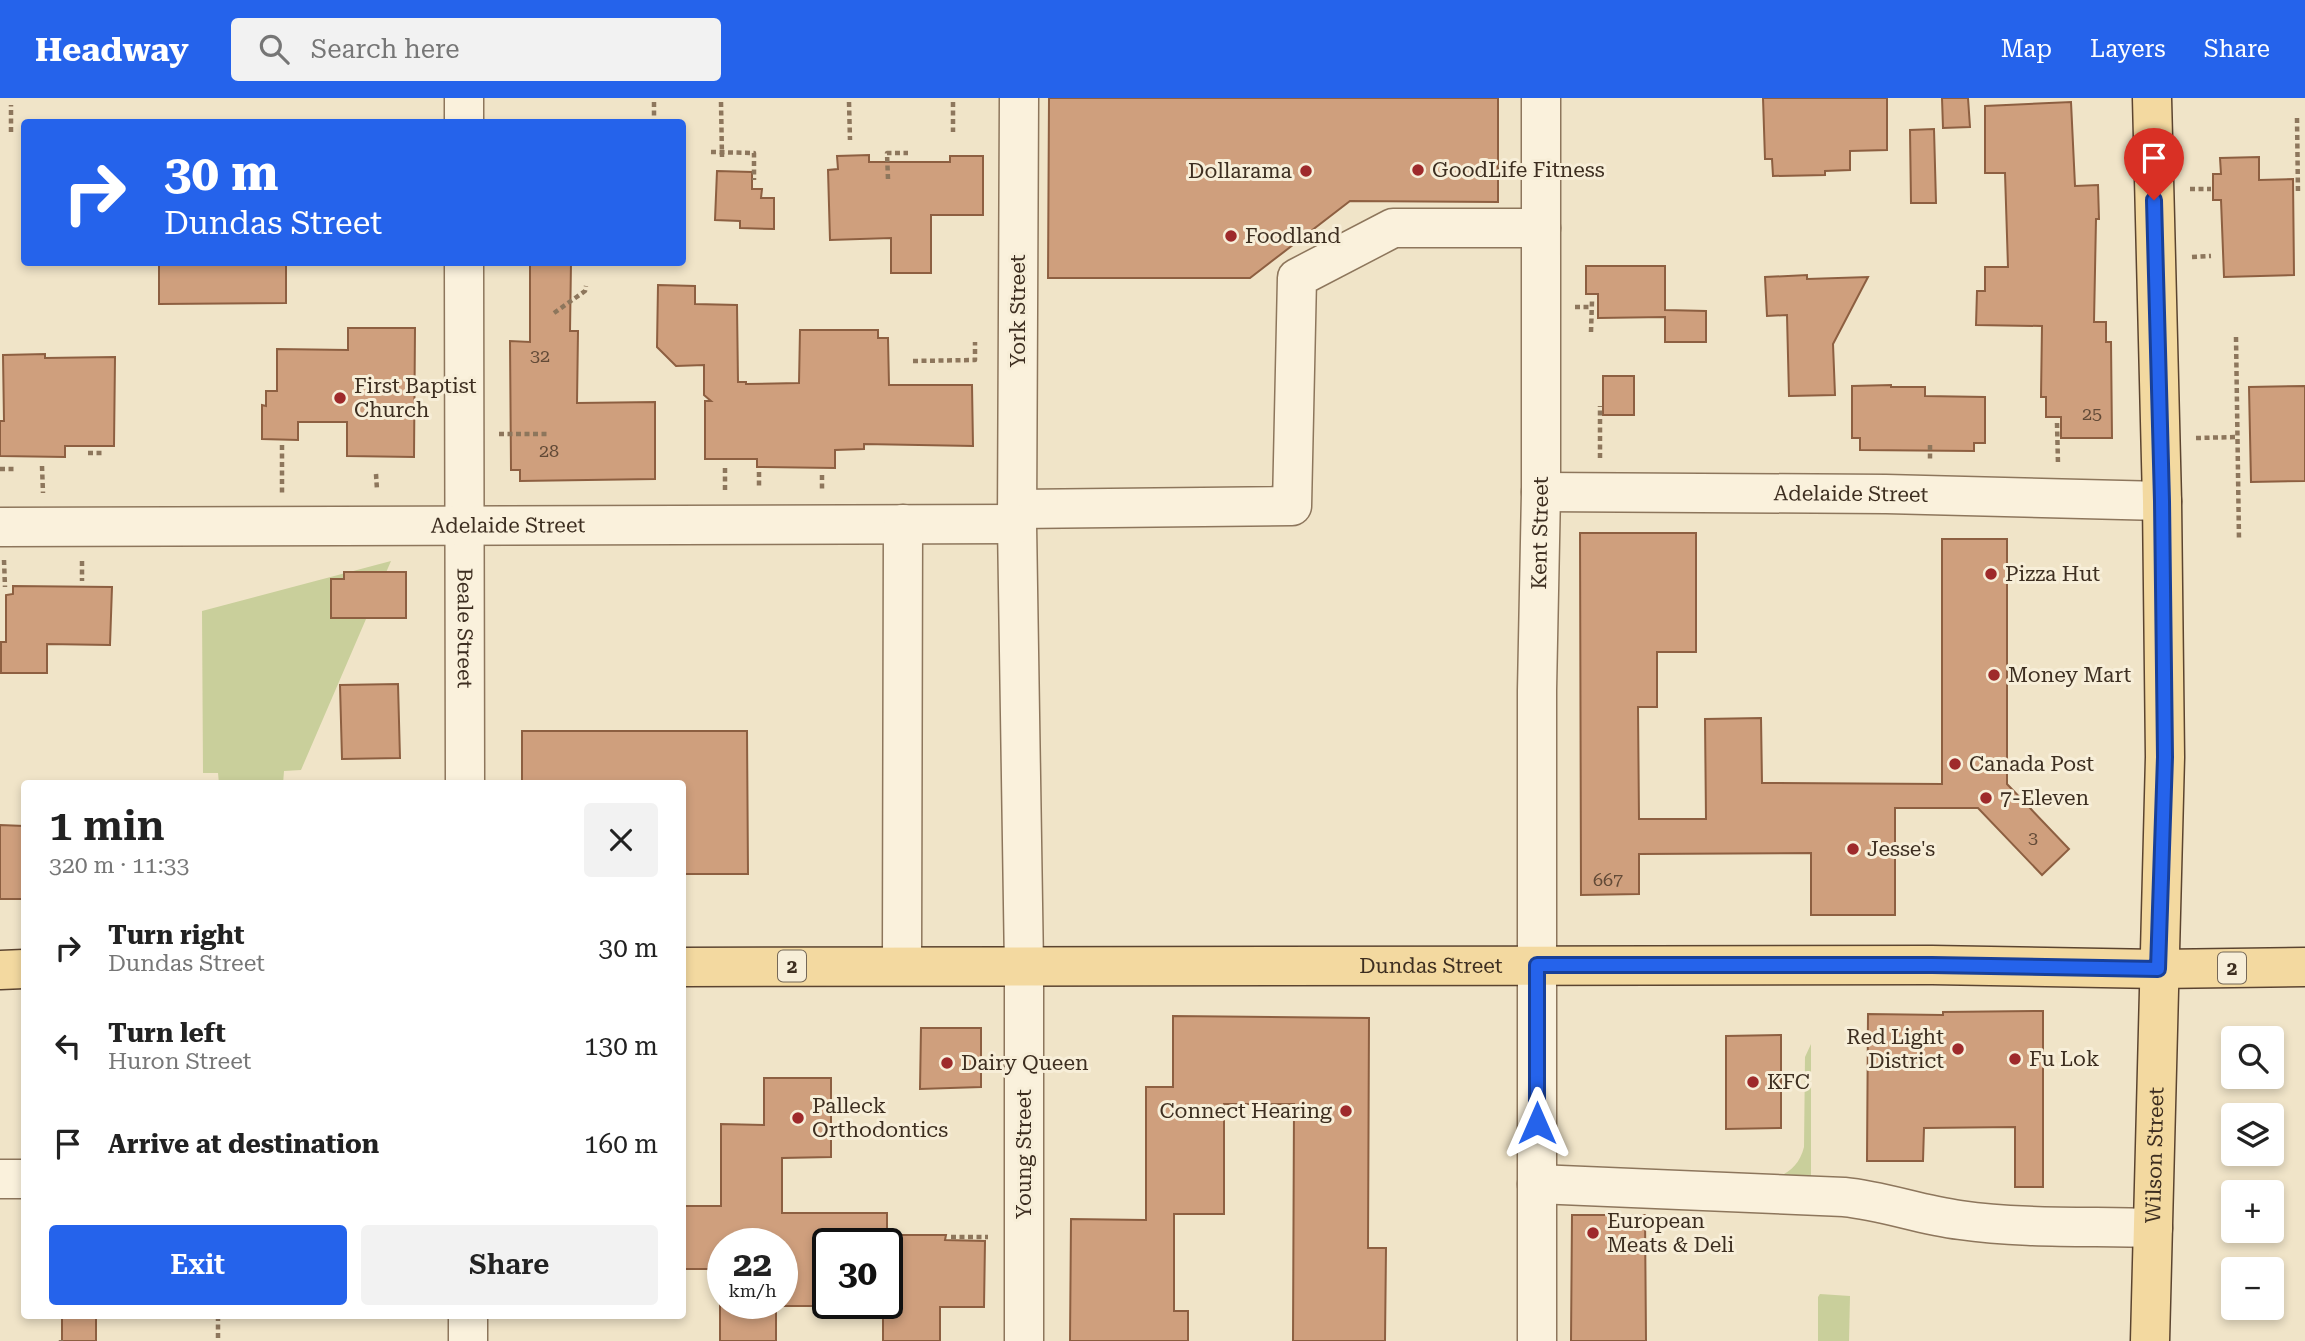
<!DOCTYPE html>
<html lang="en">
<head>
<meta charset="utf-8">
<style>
	body { margin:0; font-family:"Roboto Serif",serif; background:#f2f2f2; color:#222; height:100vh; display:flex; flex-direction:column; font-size:26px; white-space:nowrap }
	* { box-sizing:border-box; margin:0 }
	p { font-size:23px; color:#767676 }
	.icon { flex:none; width:38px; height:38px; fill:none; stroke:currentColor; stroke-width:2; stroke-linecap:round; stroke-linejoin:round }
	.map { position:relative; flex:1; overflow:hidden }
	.sheet { position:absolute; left:21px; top:682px; width:665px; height:539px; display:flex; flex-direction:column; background:#fff; border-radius:7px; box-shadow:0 4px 10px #0003 }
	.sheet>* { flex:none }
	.banner { position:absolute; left:21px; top:21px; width:665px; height:147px; border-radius:7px; box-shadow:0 4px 10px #0003; background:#2563eb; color:#fff; overflow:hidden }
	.tools { position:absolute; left:2221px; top:928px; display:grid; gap:14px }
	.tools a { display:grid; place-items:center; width:63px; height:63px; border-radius:7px; background:#fff; box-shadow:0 4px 10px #0003; font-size:35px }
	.speed { position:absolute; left:707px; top:1130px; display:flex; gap:14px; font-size:35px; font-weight:700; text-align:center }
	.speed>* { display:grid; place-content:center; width:91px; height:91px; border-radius:50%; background:#fff; box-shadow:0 4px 10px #0003; line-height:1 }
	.speed small { font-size:18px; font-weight:400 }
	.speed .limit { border:4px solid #111; border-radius:10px; background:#fff; color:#111 }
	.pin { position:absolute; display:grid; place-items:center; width:60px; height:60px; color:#fff; margin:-72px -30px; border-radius:50% 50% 50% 0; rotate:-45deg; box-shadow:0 0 7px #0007 }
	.pin .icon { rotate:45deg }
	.me { position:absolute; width:77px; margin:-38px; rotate:0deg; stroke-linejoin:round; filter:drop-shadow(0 0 5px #0008) }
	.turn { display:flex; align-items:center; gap:24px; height:147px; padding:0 28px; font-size:32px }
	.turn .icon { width:91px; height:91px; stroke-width:2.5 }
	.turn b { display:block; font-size:49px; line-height:60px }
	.round { display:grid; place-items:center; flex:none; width:74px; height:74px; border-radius:7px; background:#f2f2f2 }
	.overview { display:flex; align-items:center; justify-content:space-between; height:119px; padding:0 28px }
	h1 { font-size:42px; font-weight:600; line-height:52px }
	.button { display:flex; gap:14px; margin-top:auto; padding:14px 28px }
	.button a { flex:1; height:80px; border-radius:7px; background:#2563eb; color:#fff; font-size:28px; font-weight:600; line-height:80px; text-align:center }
	.button a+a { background:#f2f2f2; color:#222 }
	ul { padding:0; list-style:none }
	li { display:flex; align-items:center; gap:21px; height:98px; padding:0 28px }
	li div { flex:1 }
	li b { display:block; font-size:26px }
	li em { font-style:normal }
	header { display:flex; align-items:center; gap:42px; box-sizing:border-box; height:98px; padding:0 35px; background:#2563eb; color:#fff }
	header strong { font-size:33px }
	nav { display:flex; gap:38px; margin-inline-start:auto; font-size:24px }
	.search { width:490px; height:63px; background:#f2f2f2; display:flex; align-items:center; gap:18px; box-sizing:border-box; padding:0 24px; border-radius:7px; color:#767676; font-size:26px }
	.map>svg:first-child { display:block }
</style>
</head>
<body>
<header>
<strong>Headway</strong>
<div class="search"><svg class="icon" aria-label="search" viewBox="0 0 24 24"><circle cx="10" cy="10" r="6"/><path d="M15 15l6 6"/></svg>Search here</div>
<nav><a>Map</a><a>Layers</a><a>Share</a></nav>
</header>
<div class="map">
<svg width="2305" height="1243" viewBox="0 0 2305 1243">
	<rect width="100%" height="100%" fill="#f0e4c8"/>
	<g fill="#c9cf9b">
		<path d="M391,463l-90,209 -17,1 -1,13h-64l-1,-11h-15l-1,-162z"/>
		<path d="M1811,946v141l-35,-7c15,-6 24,-15 28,-31l1,-90z"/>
		<path d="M1820,1196l30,2 -1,45h-31v-44z"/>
	</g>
	<g fill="#cf9f7d" stroke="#8d5f41" stroke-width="2">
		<path d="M1049,0h449v104l-148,-1 -100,77h-202z"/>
		<path d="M1763,0h124v52l-37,1v19l-25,1v4l-52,1 -1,-17h-7z"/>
		<path d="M1942,0h26l2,29 -27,1z"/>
		<path d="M2071,4l4,84 23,-1 1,34h-3l-2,103h12v20h5l1,96h-51v-21h-15v-20h-5l1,-71 -66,-1 1,-34h8v-24h23l-3,-94h-20v-67z"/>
		<path d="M1934,31l2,74h-25l-1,-73z"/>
		<path d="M869,57v7h81v-6h33v59h-52v58h-40v-35l-61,2 -2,-70 10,-1 -1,-13z"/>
		<path d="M2259,59v23l34,-1 1,96 -70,2 -3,-77h-8v-26h8l-1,-16z"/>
		<path d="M717,73l35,1v17h10l-1,9h13v31l-34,-1v-7l-25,-1z"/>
		<path d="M159,164h127v41l-127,1z"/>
		<path d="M530,164h41l-1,69h8l-1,72 78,-1v77l-135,2v-11h-9l-1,-129 20,1z"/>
		<path d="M1586,168h79v44l41,1v31h-41v-25l-67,1v-24h-12z"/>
		<path d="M1807,177v4l61,-2 -35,67 2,51 -46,1 -2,-81 -20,1 -2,-39z"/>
		<path d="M658,187l37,1v18l42,1 1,77h8v2l53,-1 1,-53h78v8h10l1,47h83l1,61 -109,-2v5l-29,1v18l-78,-1v-8h-52v-58h6l-7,-6v-30l-28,1 -19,-19z"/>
		<path d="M348,230h67l-1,129 -67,-1v-34h-49v18l-36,-1v-34l4,1v-15h11v-42l71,1z"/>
		<path d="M45,256v4l70,-1 -1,89h-49v11l-65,-1v-35h4l-1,-66z"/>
		<rect x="1603" y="278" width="31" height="39"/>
		<path d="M1891,287v2h34v9l60,1v46h-11v8l-114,-1v-12h-8v-52z"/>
		<path d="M2305,288v95l-54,1 -2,-95z"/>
		<path d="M1580,435h116v119h-39v55h-19l1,112h67l-1,-100 56,-1 1,65 180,1v-245h65v245l62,65 -27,26 -64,-67h-83v107h-84v-62l-172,1v40l-58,1z"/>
		<path d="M344,474h62v46h-75v-39h13z"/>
		<path d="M13,488l99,1 -2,58 -63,-1v29h-46v-31h5v-47l7,-1z"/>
		<path d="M398,586l2,74 -58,1 -2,-74z"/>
		<path d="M522,633h225l1,143h-66v-90h-160z"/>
		<path d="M0,727l24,1v73h-24z"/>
		<path d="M2043,913v176h-28v-60l-91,1 -1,33h-56l1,-147 75,1v-3z"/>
		<path d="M1173,918l196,2 -1,230h18l-1,93h-92l1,-237h-70v110h-50v97h14v30h-118l1,-122 75,1v-133h27z"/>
		<path d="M921,930h60v59l-61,2z"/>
		<path d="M1781,937v93l-55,1v-93z"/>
		<path d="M764,980h67v79l-49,1v55h105v31h-59v62h-46v-62h-59v25h-41v-63h39v-82l43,1z"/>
		<path d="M1572,1117h73l1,126h-75z"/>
		<path d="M887,1137h59l-1,5 40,1 -1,66h-44v34h-57v-37h4z"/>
		<rect x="720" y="1206" width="56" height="37"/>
		<rect x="62" y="1218" width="34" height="25"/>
	</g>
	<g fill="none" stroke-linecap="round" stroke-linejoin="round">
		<g stroke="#8d765c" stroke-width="41">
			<g id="minor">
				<path d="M1019,0l-2,426 7,443v374"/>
				<path d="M464,24v-24"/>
				<path id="s1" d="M464,164l1,522"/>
				<path id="s2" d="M1541,394l345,2 276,7"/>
				<path d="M1017,411l275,-3 5,-228 96,-50h148"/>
				<path id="s3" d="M0,429l1017,-3"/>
				<path d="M902,867l1,-441"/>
				<path d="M0,1081h24"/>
				<path d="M1537,1086l307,13c40,4 76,18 116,23 63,9 129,6 193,8"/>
				<path d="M468,1243v-25"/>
				<path id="s4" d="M1537,1243v-651l4,-198v-394"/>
			</g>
		</g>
		<g stroke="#5b4430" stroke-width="41">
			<g id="major">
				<path id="s5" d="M682,869l1250,-2 226,4 147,-2"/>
				<path d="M0,872l24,-1"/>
				<path id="s6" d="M2150,1243l15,-584 -3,-256 -10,-403"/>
			</g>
		</g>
		<g stroke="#8d765c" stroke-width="4.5" stroke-dasharray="5 3.5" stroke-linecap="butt">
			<path d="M654,4v20"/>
			<path d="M721,4l1,55"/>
			<path d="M849,4l1,38"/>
			<path d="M953,4v30"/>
			<path d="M2297,20l1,76"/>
			<path d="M11,34v-27"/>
			<path d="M711,54l43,1v27"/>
			<path d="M888,81l-1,-26h21"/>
			<path d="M2190,91h21"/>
			<path d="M2192,159l19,-1"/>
			<path d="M1575,209h16"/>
			<path d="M554,215l31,-22 1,-5"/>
			<path d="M1591,234l1,-31"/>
			<path d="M2236,239l3,203"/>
			<path d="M913,263l62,-1v-18"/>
			<path d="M2057,325l1,41"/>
			<path d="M499,336h48"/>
			<path d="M2196,340l41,-1"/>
			<path d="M282,347v48"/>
			<path d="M1930,347v16"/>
			<path d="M88,355h16"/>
			<path d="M1600,360v-52"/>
			<path d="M42,368l1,27"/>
			<path d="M0,371h16"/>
			<path d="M759,374v17"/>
			<path d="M376,376l1,16"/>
			<path d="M822,377v16"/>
			<path d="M725,392v-23"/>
			<path d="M4,462l1,27"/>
			<path d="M82,463v20"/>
			<path d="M951,1139h37"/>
			<path d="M218,1218v25"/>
			<path d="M61,1242v1"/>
		</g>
		<use href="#minor" stroke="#faf1dc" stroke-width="38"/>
		<use href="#major" stroke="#f3d9a0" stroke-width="38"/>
	</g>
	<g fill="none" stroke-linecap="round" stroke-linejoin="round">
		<g stroke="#184099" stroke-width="18">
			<path id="route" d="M1537,1025v-158h395l226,4 7,-212 -3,-256 -8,-301"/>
		</g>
		<use href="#route" stroke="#2563eb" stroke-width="12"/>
	</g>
	<g fill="#9e2a2b" stroke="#f7eed8" stroke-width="2.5">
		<circle cx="1418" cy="72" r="7"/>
		<circle cx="1306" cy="73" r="7"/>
		<circle cx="1231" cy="138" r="7"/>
		<circle cx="340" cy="300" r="7"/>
		<circle cx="1991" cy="476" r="7"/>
		<circle cx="1994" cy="577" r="7"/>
		<circle cx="1955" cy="666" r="7"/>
		<circle cx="1986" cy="700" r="7"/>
		<circle cx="1853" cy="751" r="7"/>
		<circle cx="1958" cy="951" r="7"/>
		<circle cx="2015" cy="961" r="7"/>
		<circle cx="947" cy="965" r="7"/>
		<circle cx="1753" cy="984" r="7"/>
		<circle cx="1346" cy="1013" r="7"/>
		<circle cx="798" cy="1020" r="7"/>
		<circle cx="1593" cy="1135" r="7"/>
	</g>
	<g text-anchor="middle" stroke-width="6" stroke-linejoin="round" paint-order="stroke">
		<g font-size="18" fill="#624a37">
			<text x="540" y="264">32</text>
			<text x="2092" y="322">25</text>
			<text x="549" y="359">28</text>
			<text x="2033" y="746">3</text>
			<text x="1608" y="788">667</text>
		</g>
		<g fill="#f7eed8" stroke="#756857" stroke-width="2">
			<rect x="778" y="852.5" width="28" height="31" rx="5"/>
			<rect x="2218" y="854.5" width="28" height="31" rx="5"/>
		</g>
		<g font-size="19" font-weight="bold" fill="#3d2e20">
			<text x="792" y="875">2</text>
			<text x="2232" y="877">2</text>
		</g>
		<g font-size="21" fill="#3d2e20" stroke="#f7eed8" text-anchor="start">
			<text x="1432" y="79">GoodLife Fitness</text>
			<text x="1292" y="80" text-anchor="end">Dollarama</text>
			<text x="1245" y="145">Foodland</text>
			<text x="354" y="295">First Baptist<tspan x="354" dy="24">Church</tspan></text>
			<text x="2005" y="483">Pizza Hut</text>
			<text x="2008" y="584">Money Mart</text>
			<text x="1969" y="673">Canada Post</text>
			<text x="2000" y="707">7-Eleven</text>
			<text x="1867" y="758">Jesse's</text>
			<text x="1944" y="946" text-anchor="end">Red Light<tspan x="1944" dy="24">District</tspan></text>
			<text x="2029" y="968">Fu Lok</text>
			<text x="961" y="972">Dairy Queen</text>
			<text x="1767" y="991">KFC</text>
			<text x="812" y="1015">Palleck<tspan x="812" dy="24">Orthodontics</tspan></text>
			<text x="1332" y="1020" text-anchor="end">Connect Hearing</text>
			<text x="1607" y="1130">European<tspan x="1607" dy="24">Meats &amp; Deli</tspan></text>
		</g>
		<g font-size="21" fill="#3d2e20" stroke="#f7eed8">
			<text transform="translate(1018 213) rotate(-90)" y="7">York Street</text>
			<text dy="7" stroke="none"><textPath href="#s2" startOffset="310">Adelaide Street</textPath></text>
			<text dy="7" stroke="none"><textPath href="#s3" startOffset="508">Adelaide Street</textPath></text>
			<text dy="7" stroke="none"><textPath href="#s4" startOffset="808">Kent Street</textPath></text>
			<text dy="7" stroke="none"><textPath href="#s1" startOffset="366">Beale Street</textPath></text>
			<text dy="7" stroke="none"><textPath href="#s5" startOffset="749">Dundas Street</textPath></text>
			<text transform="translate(1024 1056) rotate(-90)" y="7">Young Street</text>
			<text dy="7" stroke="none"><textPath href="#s6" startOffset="186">Wilson Street</textPath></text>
		</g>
	</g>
</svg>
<div class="tools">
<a><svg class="icon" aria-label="search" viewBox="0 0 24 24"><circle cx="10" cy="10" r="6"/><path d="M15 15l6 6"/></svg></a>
<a><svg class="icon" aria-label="layers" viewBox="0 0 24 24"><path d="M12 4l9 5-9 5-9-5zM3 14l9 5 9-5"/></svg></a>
<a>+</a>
<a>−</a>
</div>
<div class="speed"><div>22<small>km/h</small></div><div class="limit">30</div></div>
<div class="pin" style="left:2154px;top:102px;background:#d93025"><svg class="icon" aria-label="arrive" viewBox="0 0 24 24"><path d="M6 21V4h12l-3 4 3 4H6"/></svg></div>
<svg class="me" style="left:1537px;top:1025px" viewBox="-20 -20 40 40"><path d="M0-17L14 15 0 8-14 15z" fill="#2563eb" stroke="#fff" stroke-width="4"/></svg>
<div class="banner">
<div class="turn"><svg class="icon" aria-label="right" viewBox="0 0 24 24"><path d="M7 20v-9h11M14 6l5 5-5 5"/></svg><div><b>30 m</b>Dundas Street</div></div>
</div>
<section class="sheet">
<div class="overview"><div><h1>1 min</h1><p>320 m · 11:33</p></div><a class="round"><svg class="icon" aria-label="close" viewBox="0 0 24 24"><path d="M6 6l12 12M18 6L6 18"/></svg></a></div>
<ul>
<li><svg class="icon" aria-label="right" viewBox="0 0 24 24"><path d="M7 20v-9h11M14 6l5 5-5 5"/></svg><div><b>Turn right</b><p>Dundas Street</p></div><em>30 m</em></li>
<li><svg class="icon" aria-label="left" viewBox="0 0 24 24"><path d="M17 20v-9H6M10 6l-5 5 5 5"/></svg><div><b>Turn left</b><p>Huron Street</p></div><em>130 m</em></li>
<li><svg class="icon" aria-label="arrive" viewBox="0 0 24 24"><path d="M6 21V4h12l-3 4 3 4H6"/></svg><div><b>Arrive at destination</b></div><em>160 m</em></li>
</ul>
<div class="button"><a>Exit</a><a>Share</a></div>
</section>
</div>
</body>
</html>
